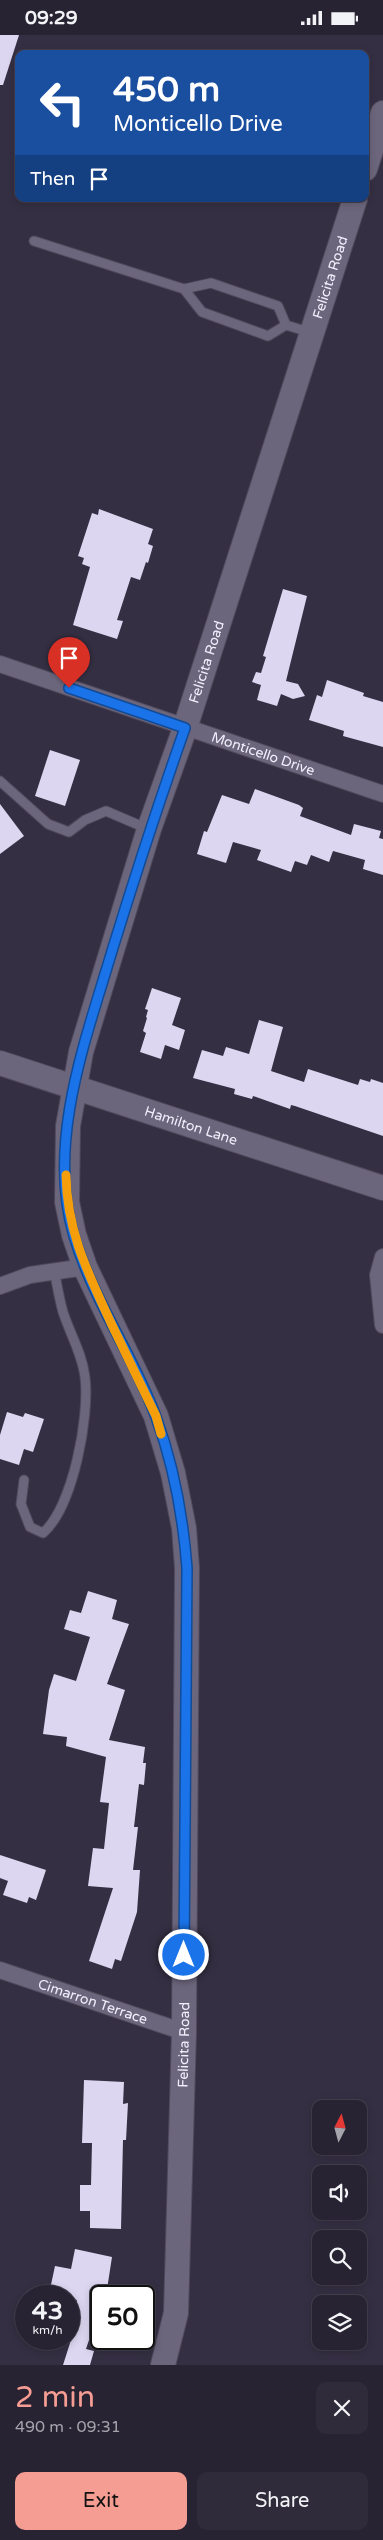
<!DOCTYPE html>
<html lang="en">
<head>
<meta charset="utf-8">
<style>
	body { margin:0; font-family:"Varela Round",sans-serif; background:#302b3a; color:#f1f3f6; height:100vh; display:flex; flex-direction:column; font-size:19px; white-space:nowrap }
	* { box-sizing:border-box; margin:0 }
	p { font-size:16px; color:#a5a4ac }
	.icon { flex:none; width:28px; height:28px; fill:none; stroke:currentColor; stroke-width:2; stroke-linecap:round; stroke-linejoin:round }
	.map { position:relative; height:2330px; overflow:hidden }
	.panel { display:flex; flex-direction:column; background:#282332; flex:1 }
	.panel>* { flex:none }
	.banner { position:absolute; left:15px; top:15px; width:354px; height:152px; border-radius:10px; box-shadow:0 2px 8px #0003,0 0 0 1px #44404d; background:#1a4fa0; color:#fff; overflow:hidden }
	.needle { width:32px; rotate:6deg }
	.tools { position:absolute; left:312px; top:2065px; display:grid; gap:10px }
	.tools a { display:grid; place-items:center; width:55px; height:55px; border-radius:10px; background:#282332; box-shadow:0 2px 8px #0003,0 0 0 1px #44404d; font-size:25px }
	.speed { position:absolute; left:15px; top:2250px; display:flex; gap:10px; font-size:25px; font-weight:700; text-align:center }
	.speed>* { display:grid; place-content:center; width:65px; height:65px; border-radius:50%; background:#282332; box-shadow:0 2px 8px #0003,0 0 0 1px #44404d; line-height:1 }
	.speed small { font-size:12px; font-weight:400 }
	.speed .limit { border:2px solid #111; border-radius:8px; background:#fff; color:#111 }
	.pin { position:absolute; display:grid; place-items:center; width:42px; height:42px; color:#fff; margin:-51px -21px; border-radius:50% 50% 50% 0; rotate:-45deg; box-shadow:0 0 5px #0007 }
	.pin .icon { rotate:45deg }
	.me { position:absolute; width:55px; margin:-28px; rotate:0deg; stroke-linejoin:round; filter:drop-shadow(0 0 4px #0008) }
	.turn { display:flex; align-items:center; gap:18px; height:105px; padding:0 15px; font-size:22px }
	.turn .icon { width:65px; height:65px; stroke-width:2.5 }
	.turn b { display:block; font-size:35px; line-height:42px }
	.then { display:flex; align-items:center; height:48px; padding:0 15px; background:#0003; gap:10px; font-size:19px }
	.round { display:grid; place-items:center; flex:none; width:52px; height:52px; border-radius:10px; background:#302b3a }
	.headline { display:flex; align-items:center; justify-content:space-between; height:85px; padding:0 15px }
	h1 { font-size:30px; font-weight:600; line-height:38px; color:#f59c93 }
	.action { display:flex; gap:10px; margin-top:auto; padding:10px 15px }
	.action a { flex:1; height:58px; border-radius:10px; background:#f59c93; color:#111; font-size:20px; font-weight:600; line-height:58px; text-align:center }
	.action a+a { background:#302b3a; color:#f1f3f6 }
	.status { display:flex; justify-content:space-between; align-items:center; height:35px; padding:0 25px; background:#282332; direction:ltr }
	.status svg { height:14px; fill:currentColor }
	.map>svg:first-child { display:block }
</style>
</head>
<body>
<div class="status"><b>09:29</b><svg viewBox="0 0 49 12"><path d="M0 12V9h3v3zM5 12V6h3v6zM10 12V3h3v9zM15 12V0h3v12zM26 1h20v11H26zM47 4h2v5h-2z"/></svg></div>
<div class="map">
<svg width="383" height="2330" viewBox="0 0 383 2330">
	<rect width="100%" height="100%" fill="#352f43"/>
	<g fill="#ddd6f1">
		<path d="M0,0h19l-16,50h-3z"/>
		<path d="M99,474l54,20 -5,15 5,2 -5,17 -2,-1 -6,18 -9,-3 -14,43 6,1 -6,18 -44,-14 17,-58 -8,-3 2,-6 -6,-2 14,-43 6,2z"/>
		<path d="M283,554l24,7 -21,85 12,3 7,12 -12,3 -12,-5 -4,12 -20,-6 4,-15 -9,-3 4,-10 5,1 5,-16 -3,-1z"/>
		<path d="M327,645l37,13 -1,3 20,6v45l-40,-11 1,-5 -35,-11 8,-25 5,2z"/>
		<path d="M50,715l30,10 -15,46 -30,-10z"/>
		<path d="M255,754l44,16 4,3 -3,8 51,19 3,-11 27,7 -2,7 4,1v36l-20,-6 2,-9 -32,-9 -4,11 -18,-7 -4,10 -12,-4 -4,11 -34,-12 4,-10 -28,-8 -7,21 -29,-9 7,-23 3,1 15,-37 27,9z"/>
		<path d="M0,769l24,32 -24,18z"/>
		<path d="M152,953l29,10 -9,27 13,5 -6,20 -14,-5 -4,14 -21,-7 6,-19 -3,-2 4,-13 -1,-1 2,-7 -3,-1z"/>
		<path d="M259,985l24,7 -12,44 33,11 4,-13 50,16 2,-6 10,3 1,-3 12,4v53l-88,-30 -4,-1 -1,4 -37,-13 -1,3 -18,-5 1,-5 -42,-11 9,-28 21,6 3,-9 23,7z"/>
		<path d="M7,1377l16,5 2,-4 19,6 -11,33 -9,-3 -5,16 -19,-6v-24z"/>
		<path d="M88,1556l29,9 -5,19 17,5 -22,60 18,6 -16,50 36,7 -2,16h3l-2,22 -5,-1 -5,43h4l-5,43h7l-3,42 -16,49 -6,-2 -3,10 -23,-8 24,-73 -25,-2 5,-38 11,1 5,-46 -9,-1 6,-45 -40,-11 1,-9 -24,-3 6,-44 5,-16 22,7 14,-44 -26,-8 6,-19 11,3z"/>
		<path d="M0,1820l46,15 -10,30 -7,-3 -2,6 -24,-8 5,-14 -8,-3z"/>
		<path d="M84,2045l40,2 -1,22 5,-1 -2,37h-3l-2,89 -31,-1v-17h-10v-26h11l1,-42h-10z"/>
		<path d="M75,2214l37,8 -6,39h-5l-3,23h-2l-10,30 8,2 -4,14h-27l16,-50 -5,-1 3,-14 -8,-1v-3l-20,-2 6,-28 16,3z"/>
	</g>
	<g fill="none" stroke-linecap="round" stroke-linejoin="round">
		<g stroke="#504a5c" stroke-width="11">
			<g id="lane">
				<path d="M34,206l150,48"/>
				<path d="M286,290l-8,-19 -67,-23 -27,6 18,23 66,24 18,-11 26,8"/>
				<path d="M0,746l48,43 21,8 16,-12 21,-9 42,18"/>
				<path d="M24,1445l-3,24 9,23 13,6c30,-26 47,-117 42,-156 -3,-24 -15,-43 -22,-65 -4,-14 -6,-28 -9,-42"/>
			</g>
		</g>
		<g stroke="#504a5c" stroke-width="18">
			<g id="street">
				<path id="s1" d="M0,629l383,130"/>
				<path d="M383,1222l-5,18 5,50"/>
				<path d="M0,1251l30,-11 55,-8"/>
				<path id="s2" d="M0,1935l184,62"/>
			</g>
		</g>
		<g stroke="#504a5c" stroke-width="26">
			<g id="secondary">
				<path d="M365,134l18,-56"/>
				<path id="s3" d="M0,1028l383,125"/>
				<path id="s4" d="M163,2330l13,-52 8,-281 3,-464 -3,-40 -11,-55 -17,-57 -71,-149 -11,-32 -7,-33 1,-76 13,-74 68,-223 36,-101 170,-529"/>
			</g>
		</g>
		<use href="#lane" stroke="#6c667d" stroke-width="9"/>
		<use href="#street" stroke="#6c667d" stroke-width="16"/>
		<use href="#secondary" stroke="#6c667d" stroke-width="24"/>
	</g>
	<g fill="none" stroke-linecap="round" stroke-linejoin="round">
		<g stroke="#114b97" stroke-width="12">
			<path id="route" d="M69,653l116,40c-26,74 -50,148 -73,223 -26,88 -66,192 -38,285 19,64 59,119 82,181 18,49 27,99 31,151l-3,387"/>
		</g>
		<use href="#route" stroke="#1a73e8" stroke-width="9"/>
		<path stroke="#f59e0b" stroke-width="9" d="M66,1140c1,57 22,98 45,148 15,31 30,62 45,93l5,18"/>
	</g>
	<g text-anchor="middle" stroke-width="5" stroke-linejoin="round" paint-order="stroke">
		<g font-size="14" fill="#f2eefc" stroke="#352f43">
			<text dy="5" stroke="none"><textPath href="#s4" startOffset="2152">Felicita Road</textPath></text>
			<text dy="5" stroke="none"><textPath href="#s4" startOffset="1748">Felicita Road</textPath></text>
			<text dy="5" stroke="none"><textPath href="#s1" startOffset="278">Monticello Drive</textPath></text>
			<text dy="5" stroke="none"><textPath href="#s3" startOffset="201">Hamilton Lane</textPath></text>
			<text dy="5" stroke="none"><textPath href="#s2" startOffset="98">Cimarron Terrace</textPath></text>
			<text dy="5" stroke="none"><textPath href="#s4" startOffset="322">Felicita Road</textPath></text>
		</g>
	</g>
</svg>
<div class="tools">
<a><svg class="needle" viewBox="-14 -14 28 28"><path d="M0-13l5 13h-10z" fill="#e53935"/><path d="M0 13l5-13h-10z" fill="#a5a4ac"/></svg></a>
<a><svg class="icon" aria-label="sound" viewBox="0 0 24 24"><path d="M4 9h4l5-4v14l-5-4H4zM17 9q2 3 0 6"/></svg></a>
<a><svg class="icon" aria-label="search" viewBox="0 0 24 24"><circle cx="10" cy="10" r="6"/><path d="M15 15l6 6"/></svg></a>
<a><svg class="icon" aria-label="layers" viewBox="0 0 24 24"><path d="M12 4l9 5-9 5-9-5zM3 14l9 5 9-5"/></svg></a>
</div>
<div class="speed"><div>43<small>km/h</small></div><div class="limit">50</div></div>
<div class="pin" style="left:69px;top:653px;background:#d93025"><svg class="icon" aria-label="arrive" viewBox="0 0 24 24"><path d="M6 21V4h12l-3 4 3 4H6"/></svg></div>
<svg class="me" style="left:184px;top:1920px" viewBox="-20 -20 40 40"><circle r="17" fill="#1a73e8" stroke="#fff" stroke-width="3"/><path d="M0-11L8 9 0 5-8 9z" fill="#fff"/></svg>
<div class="banner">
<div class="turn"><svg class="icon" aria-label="left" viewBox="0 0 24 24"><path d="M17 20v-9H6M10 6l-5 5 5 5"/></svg><div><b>450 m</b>Monticello Drive</div></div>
<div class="then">Then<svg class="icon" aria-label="arrive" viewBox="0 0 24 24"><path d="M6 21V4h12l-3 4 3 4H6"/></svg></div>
</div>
</div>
<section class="panel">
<div class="headline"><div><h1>2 min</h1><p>490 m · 09:31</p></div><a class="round"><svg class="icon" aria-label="close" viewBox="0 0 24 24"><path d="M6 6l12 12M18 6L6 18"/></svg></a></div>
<div class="action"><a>Exit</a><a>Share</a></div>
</section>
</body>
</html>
